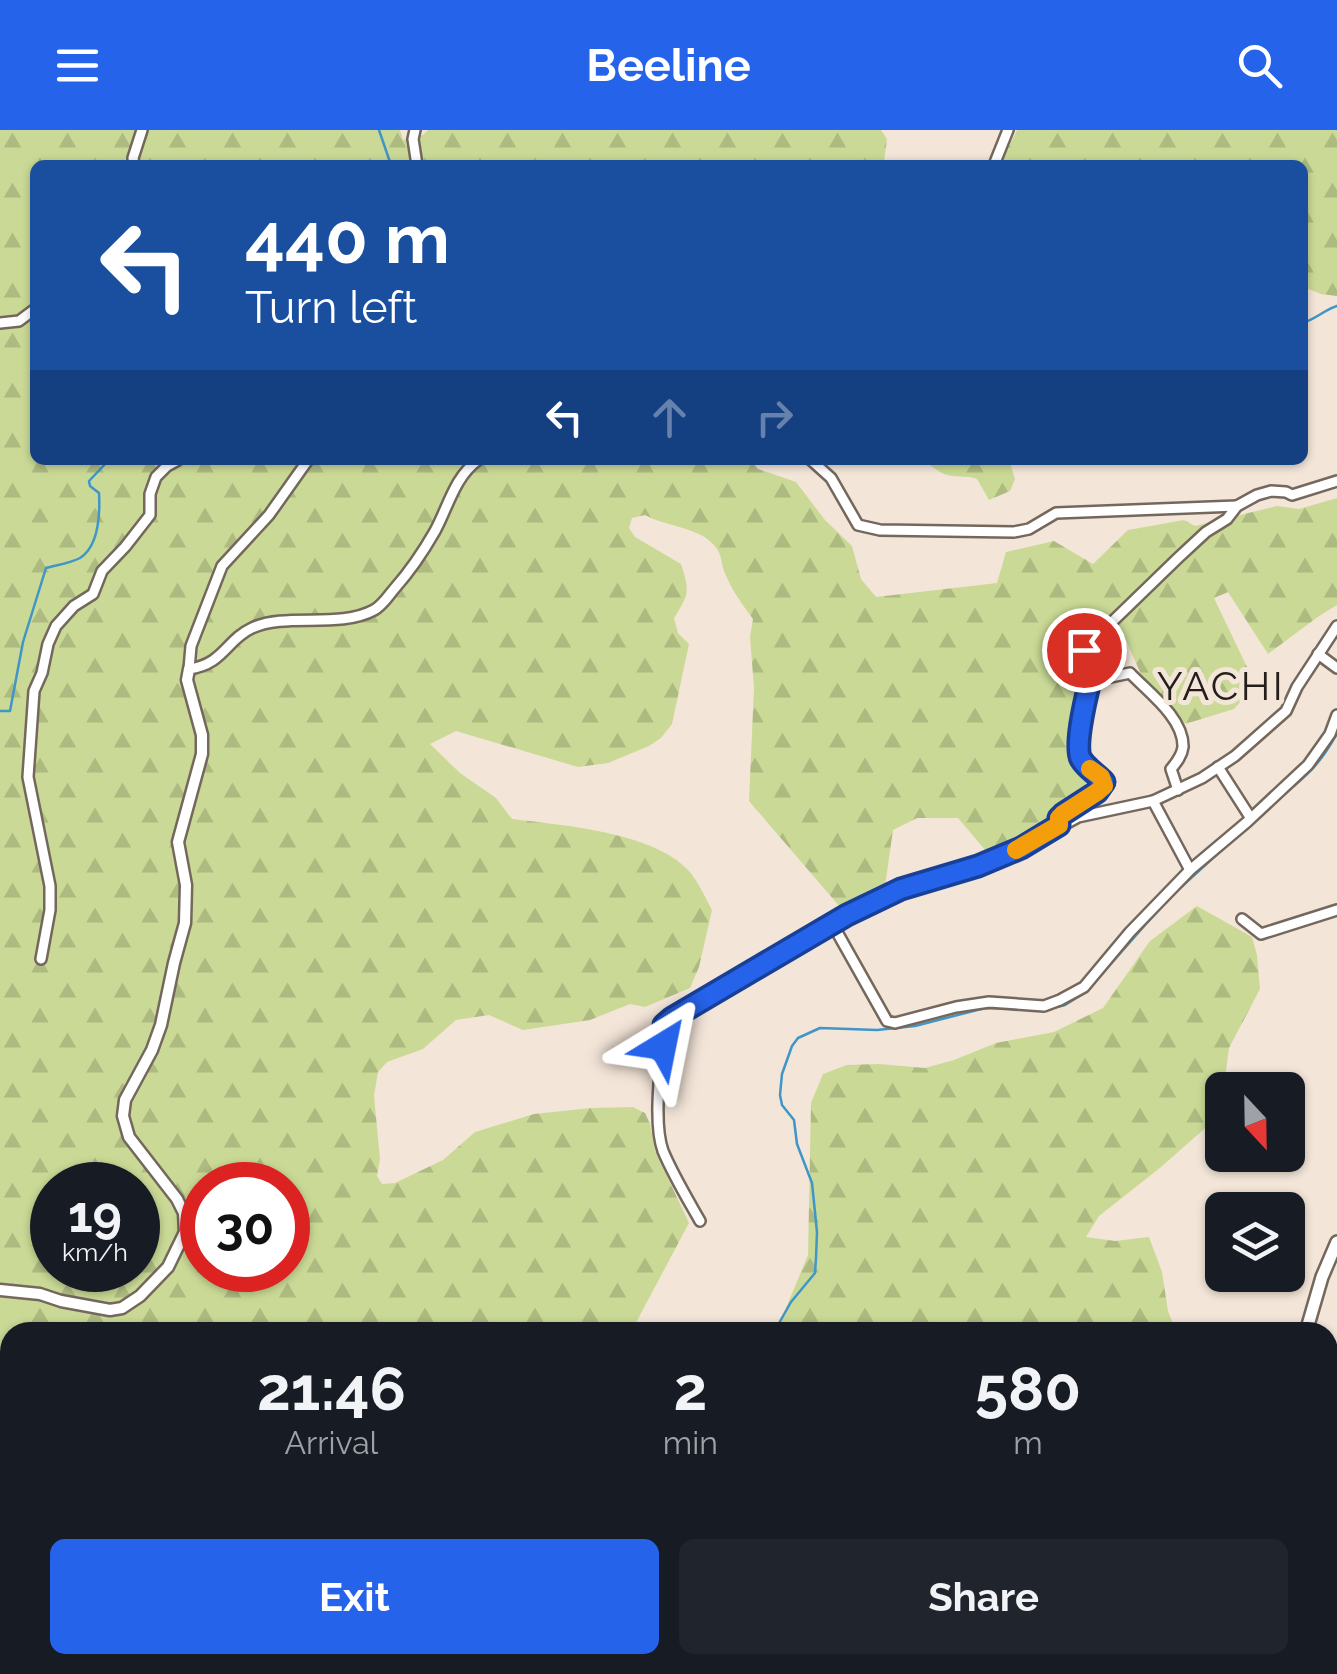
<!DOCTYPE html>
<html lang="en">
<head>
<meta charset="utf-8">
<style>
	body { margin:0; font-family:Raleway,sans-serif; background:#20242c; color:#f1f3f6; height:100vh; display:flex; flex-direction:column; font-size:38px; white-space:nowrap }
	* { box-sizing:border-box; margin:0 }
	p { font-size:32px; color:#9ea1a6 }
	.icon { flex:none; width:55px; height:55px; fill:none; stroke:currentColor; stroke-width:2; stroke-linecap:round; stroke-linejoin:round }
	.map { position:relative; flex:1; overflow:hidden }
	.panel { position:absolute; left:0px; top:1192px; width:1338px; height:352px; display:flex; flex-direction:column; background:#171b24; border-radius:30px 30px 0 0; box-shadow:0 2px 8px #0004 }
	.panel>* { flex:none }
	.banner { position:absolute; left:30px; top:30px; width:1278px; height:305px; border-radius:15px; box-shadow:0 2px 8px #0004; background:#1a4fa0; color:#fff; overflow:hidden }
	.needle { width:65px; rotate:158deg }
	.tools { position:absolute; left:1205px; top:942px; display:grid; gap:20px }
	.tools a { display:grid; place-items:center; width:100px; height:100px; border-radius:15px; background:#171b24; box-shadow:0 2px 8px #0004; font-size:50px }
	.speed { position:absolute; left:30px; top:1032px; display:flex; gap:20px; font-size:50px; font-weight:700; text-align:center }
	.speed>* { display:grid; place-content:center; width:130px; height:130px; border-radius:50%; background:#171b24; box-shadow:0 2px 8px #0004; line-height:1 }
	.speed small { font-size:25px; font-weight:400 }
	.speed .limit { border:15px solid #d22; background:#fff; color:#111 }
	.pin { position:absolute; display:grid; place-items:center; width:85px; height:85px; color:#fff; margin:-42px; border:5px solid #fff; border-radius:50%; box-shadow:0 2px 10px #0007 }
	.me { position:absolute; width:110px; margin:-55px; rotate:35deg; stroke-linejoin:round; filter:drop-shadow(0 0 8px #0008) }
	.turn { display:flex; align-items:center; gap:35px; height:210px; padding:0 50px; font-size:45px }
	.turn .icon { width:130px; height:130px; stroke-width:2.5 }
	.turn b { display:block; font-size:70px; line-height:85px }
	.lanes { display:flex; align-items:center; height:95px; padding:0 50px; background:#0003; justify-content:center; gap:50px; direction:ltr }
	.lanes .off { opacity:.35 }
	.eta { display:flex; justify-content:space-evenly; align-items:center; height:170px; text-align:center }
	.eta b { font-size:60px; font-weight:700; line-height:70px }
	.button { display:flex; gap:20px; margin-top:auto; padding:20px 50px }
	.button a { flex:1; height:115px; border-radius:15px; background:#2563eb; color:#fff; font-size:40px; font-weight:700; line-height:115px; text-align:center }
	.button a+a { background:#20242c; color:#f1f3f6 }
	header { display:flex; justify-content:space-between; align-items:center; height:130px; padding:0 50px; background:#2563eb; color:#fff; font-size:45px; font-weight:700 }
	.map>svg:first-child { display:block }
</style>
</head>
<body>
<header><svg class="icon" aria-label="menu" viewBox="0 0 24 24"><path d="M4 6h16M4 12h16M4 18h16"/></svg>Beeline<svg class="icon" aria-label="search" viewBox="0 0 24 24"><circle cx="10" cy="10" r="6"/><path d="M15 15l6 6"/></svg></header>
<div class="map">
<svg width="1337" height="1544" viewBox="0 0 1337 1544">
	<defs>
		<pattern id="forest-firs" width="22" height="20" patternUnits="userSpaceOnUse" patternTransform="scale(2.5)"><rect width="22" height="20" fill="#cada96"/><path d="M5 1l3.5 6h-7zM16 11l3.5 6h-7z" fill="#adbb81"/></pattern>
	</defs>
	<rect width="100%" height="100%" fill="#f3e5d8"/>
	<g fill="url(#forest-firs)" fill-rule="evenodd">
		<path d="M0,0h400l3,10 20,-5 5,-5h453l6,9 -3,23 -5,3h-844v295h715l8,9 38,13 29,38 27,26 9,33 15,18 121,-14 9,-31 48,-11 39,23 35,-34 56,-10 11,6 82,-20 22,3 38,-11v107l-18,11 -51,38 -40,-62 -14,6 33,69 4,23 -17,19 -49,15 -22,-28 -20,-17 -18,-41 -20,-1 -16,14 5,47 -14,57 7,29 -29,32 -50,31 -22,4 -28,-33h-41l-24,12 -9,63 -44,14 -91,-106 5,-113 -4,-51 3,-18c-11,-15 -22,-30 -29,-48 -2,-6 -3,-17 -7,-22 -14,-22 -51,-22 -72,-34l-13,3 -3,10 6,9 46,27c9,28 8,30 -7,54l4,15 11,11 -17,80 -11,14 -12,8 -41,17 -30,4 -122,-36 -26,13 30,29 36,25 16,21c49,6 141,13 176,51 10,11 17,27 24,40l-13,57 -9,21 -45,19 -15,-3 -40,16 -67,10 -34,-15 -33,5 -33,29 -36,13 -9,10 -4,24 6,63 -3,17 5,8 13,-1 48,-23 32,-28 59,-18 57,-6 42,-1 12,6 5,11 5,27 34,72 -58,109h-621v333h281l-7,9h-278l-6,-12zM52,1055h86v85h-86zM202,1055h86v85h-86z"/>
		<path d="M1017,0h320v166l-16,-2 -18,-7 -1,-122h-302z"/>
		<path d="M923,330h86l6,19 -5,12 -21,9 -12,-21c-11,-4 -22,-1 -33,-5 -7,-3 -14,-9 -21,-14z"/>
		<path d="M1197,776l55,31 5,18 3,34 -31,59 -9,67 -59,52 -62,49 -13,21 29,4 34,-4 13,35 6,39 8,21h-400l32,-77 3,-152 12,-29 24,-9 32,-1 46,4 29,-8 42,-17 58,-11 49,-24 47,-67z"/>
		<path d="M412,1535h121l-8,9h-125z"/>
		<path d="M587,1535h86l6,9h-92z"/>
		<path d="M711,1535h401l-3,9h-399z"/>
	</g>
	<g fill="none" stroke-linecap="round" stroke-linejoin="round">
		<g stroke="#3f96c7" stroke-width="2.5">
			<path d="M379,0l12,35"/>
			<path d="M1302,193c13,-3 22,-13 35,-17"/>
			<path d="M0,581h10l13,-69 23,-74c11,-3 25,-5 34,-10 19,-12 20,-45 19,-65l-9,-7 -1,-5 20,-21"/>
			<path d="M1268,678c31,-27 49,-37 69,-75"/>
			<path d="M774,1202l17,-30 24,-29 1,-15 1,-26 -5,-49 -15,-39 -3,-24 -12,-15 -2,-10 2,-21 10,-28 6,-8 22,-10 57,2 38,-4 70,-18 60,2 20,-5 21,-13 82,-93 68,-62"/>
			<path d="M406,1544l7,-9"/>
		</g>
		<g stroke="#3f96c7" stroke-width="14">
			<path d="M1328,1475l9,-12"/>
			<path d="M1323,1535l1,9"/>
		</g>
		<g stroke="#74685d" stroke-width="14">
			<g id="minor">
				<path d="M415,0l-2,9 4,26"/>
				<path d="M134,35l-1,-7 9,-28"/>
				<path d="M994,35l14,-35"/>
				<path d="M0,193l19,-2 16,-12"/>
				<path d="M308,330l-39,55 -47,51 -31,80 -2,23c35,-5 37,-29 63,-41 34,-16 87,1 122,-18 9,-5 14,-14 21,-22 16,-18 28,-36 40,-57 14,-26 19,-53 43,-71"/>
				<path d="M811,330l20,18 27,47 22,5 134,2 15,-3 27,-16 181,-7"/>
				<path d="M1318,524l19,14"/>
				<path d="M1093,541l-6,-4 -4,-17 95,-92 28,-26 21,-13 10,-13 20,-11 14,-4 15,1 6,3 45,-14"/>
				<path d="M1218,637l32,50"/>
				<path d="M1153,671l37,69"/>
				<path d="M1059,695v-8l4,-4 34,-20 7,-8c-4,-14 -23,-19 -27,-35 3,-16 9,-70 18,-81 1,-2 4,-2 6,-4l10,12 19,-4c18,19 54,45 53,74 -1,9 -7,16 -12,22l7,21"/>
				<path d="M1242,789l19,15 76,-24"/>
				<path d="M833,795l54,96 8,2 61,-16 33,-5 55,4 16,-6 24,-13 46,-55 60,-62 57,-48 61,-57 22,-31 7,-19"/>
				<path d="M41,829l9,-49v-24l-22,-109 6,-86 8,-18 6,-29 8,-18 18,-20 19,-12 9,-23 23,-24 25,-32v-21l6,-17 11,-11 11,-6"/>
				<path d="M700,1091c-13,-23 -27,-46 -37,-70 -11,-30 -1,-93 1,-126l8,-7 175,-103 54,-26 77,-24 43,-17 57,-31 75,-16 49,-23 33,-22 51,-45 11,-24 40,-61"/>
			</g>
		</g>
		<g stroke="#74685d" stroke-width="15">
			<path id="tertiary" d="M0,1160l40,4 21,7 49,9 12,-2 18,-12 28,-29 17,-35 -1,-19 -7,-14 -48,-62 -6,-21 2,-16 27,-50 9,-25 13,-62 11,-40 1,-38 -8,-43 24,-88v-19l-15,-55 2,-11"/>
		</g>
		<g stroke="#74685d" stroke-width="16">
			<g id="secondary">
				<path d="M1306,1202l16,-55 15,-35"/>
				<path d="M1134,1544l6,-9"/>
			</g>
		</g>
		<use href="#minor" stroke="#fff" stroke-width="9"/>
		<use href="#tertiary" stroke="#fff" stroke-width="10"/>
		<use href="#secondary" stroke="#fff" stroke-width="11"/>
	</g>
	<g fill="none" stroke-linecap="round" stroke-linejoin="round">
		<g stroke="#184099" stroke-width="25">
			<path id="route" d="M663,916l1,-21 8,-7 175,-103 54,-26 77,-23 43,-18 38,-23v-7l4,-4 34,-22 7,-10c-7,-8 -17,-13 -23,-23 -8,-12 7,-72 12,-87l-6,-5 -3,-17"/>
		</g>
		<use href="#route" stroke="#2563eb" stroke-width="18"/>
		<path stroke="#f59e0b" stroke-width="18" d="M1016,720l43,-25v-7l4,-4 34,-22 7,-6 -3,-9 -11,-8"/>
	</g>
	<g text-anchor="middle" stroke-width="10" stroke-linejoin="round" paint-order="stroke">
		<g font-size="40" letter-spacing="2.5" fill="#231e19" stroke="#f3e5d8">
			<text x="1221" y="570">YACHI</text>
		</g>
	</g>
</svg>
<div class="tools">
<a><svg class="needle" viewBox="-14 -14 28 28"><path d="M0-13l5 13h-10z" fill="#e53935"/><path d="M0 13l5-13h-10z" fill="#9ea1a6"/></svg></a>
<a><svg class="icon" aria-label="layers" viewBox="0 0 24 24"><path d="M12 4l9 5-9 5-9-5zM3 14l9 5 9-5"/></svg></a>
</div>
<div class="speed"><div>19<small>km/h</small></div><div class="limit">30</div></div>
<div class="pin" style="left:1084px;top:520px;background:#d93025"><svg class="icon" aria-label="arrive" viewBox="0 0 24 24"><path d="M6 21V4h12l-3 4 3 4H6"/></svg></div>
<svg class="me" style="left:663px;top:916px" viewBox="-20 -20 40 40"><path d="M0-17L14 15 0 8-14 15z" fill="#2563eb" stroke="#fff" stroke-width="4"/></svg>
<div class="banner">
<div class="turn"><svg class="icon" aria-label="left" viewBox="0 0 24 24"><path d="M17 20v-9H6M10 6l-5 5 5 5"/></svg><div><b>440 m</b>Turn left</div></div>
<div class="lanes"><svg class="icon" aria-label="left" viewBox="0 0 24 24"><path d="M17 20v-9H6M10 6l-5 5 5 5"/></svg><svg class="icon off" aria-label="ahead" viewBox="0 0 24 24"><path d="M12 20V5M6 11l6-6 6 6"/></svg><svg class="icon off" aria-label="right" viewBox="0 0 24 24"><path d="M7 20v-9h11M14 6l5 5-5 5"/></svg></div>
</div>
<section class="panel">
<div class="eta">
<div><b>21:46</b><p>Arrival</p></div>
<div><b>2</b><p>min</p></div>
<div><b>580</b><p>m</p></div>
</div>
<div class="button"><a>Exit</a><a>Share</a></div>
</section>
</div>
</body>
</html>
